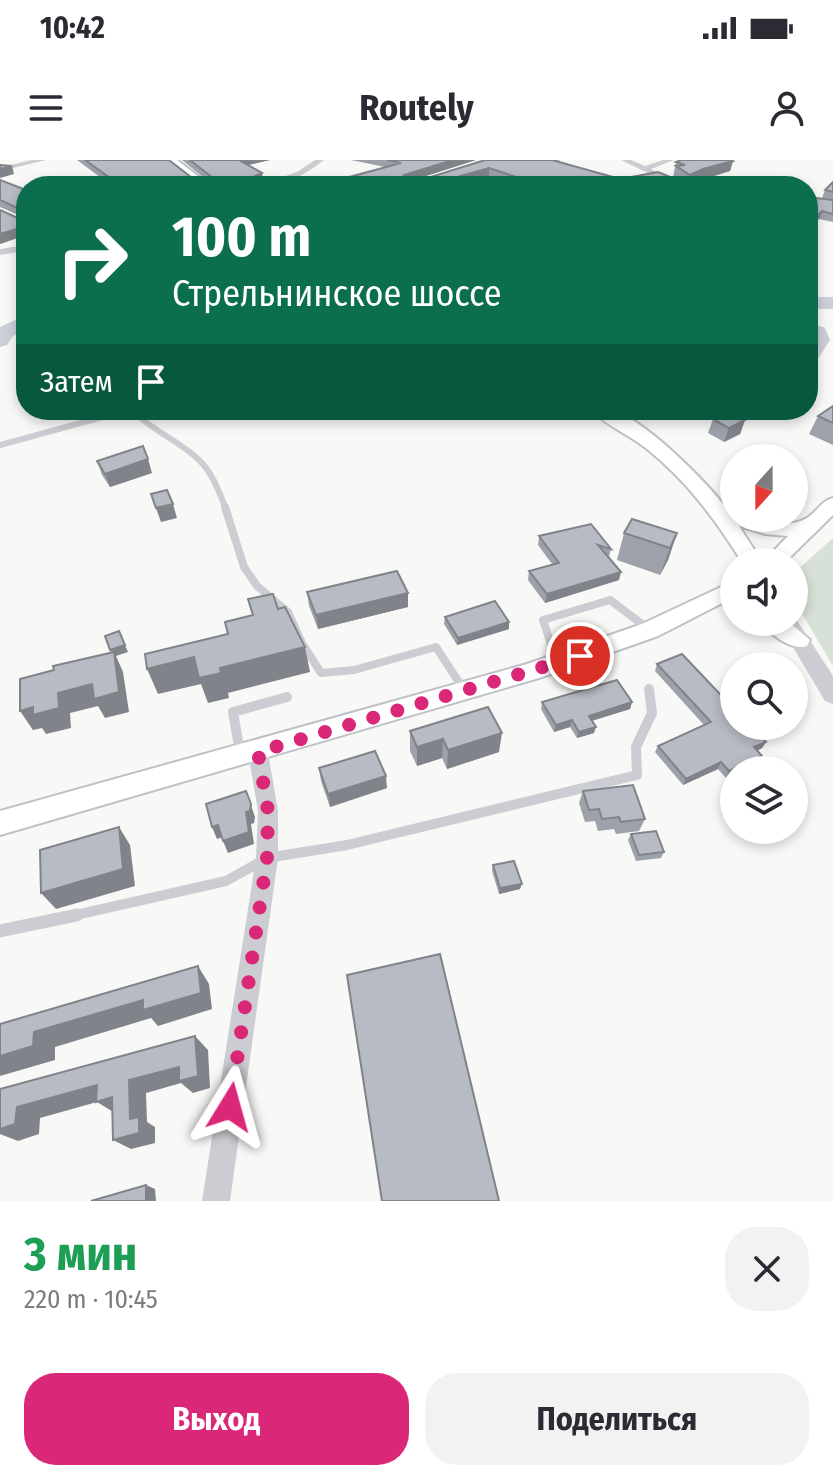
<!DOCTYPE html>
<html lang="ru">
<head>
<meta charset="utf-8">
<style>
	body { margin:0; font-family:"Fira Sans Condensed",sans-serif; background:#f2f2f3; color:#2b2b33; height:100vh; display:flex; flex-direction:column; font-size:30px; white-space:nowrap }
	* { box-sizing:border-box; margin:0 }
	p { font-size:26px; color:#7c7c81 }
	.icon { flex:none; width:44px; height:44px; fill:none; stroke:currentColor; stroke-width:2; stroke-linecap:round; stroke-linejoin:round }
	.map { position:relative; height:1041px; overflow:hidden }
	.details { display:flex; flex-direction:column; background:#fff; flex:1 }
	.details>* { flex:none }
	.top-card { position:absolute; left:16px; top:16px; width:802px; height:244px; border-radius:32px; box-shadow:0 4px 12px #0003; background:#0b6e4f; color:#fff; overflow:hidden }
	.needle { width:52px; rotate:201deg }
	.fabs { position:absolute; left:720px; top:284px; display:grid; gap:16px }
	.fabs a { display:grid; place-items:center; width:88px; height:88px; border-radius:50%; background:#fff; box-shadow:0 4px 12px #0003; font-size:40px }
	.pin { position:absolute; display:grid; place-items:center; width:68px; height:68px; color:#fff; margin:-34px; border:4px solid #fff; border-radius:50%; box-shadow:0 2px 8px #0007 }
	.me { position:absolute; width:88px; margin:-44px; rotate:8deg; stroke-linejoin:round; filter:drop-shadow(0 0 6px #0008) }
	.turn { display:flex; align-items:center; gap:28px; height:168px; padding:0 24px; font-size:36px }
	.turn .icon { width:104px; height:104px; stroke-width:2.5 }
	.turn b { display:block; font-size:56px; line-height:68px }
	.then { display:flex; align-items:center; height:76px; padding:0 24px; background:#0003; gap:16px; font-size:30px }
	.round { display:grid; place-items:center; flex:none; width:84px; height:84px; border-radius:32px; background:#f2f2f3 }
	.summary { display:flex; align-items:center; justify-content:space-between; height:136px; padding:0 24px }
	h1 { font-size:48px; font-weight:700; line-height:60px; color:#1e9e55 }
	.button { display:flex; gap:16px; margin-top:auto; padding:16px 24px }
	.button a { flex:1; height:92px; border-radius:32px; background:#db2777; color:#fff; font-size:32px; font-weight:700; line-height:92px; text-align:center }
	.button a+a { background:#f2f2f3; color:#2b2b33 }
	.status { display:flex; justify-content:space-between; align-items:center; height:56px; padding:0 40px; background:#fff; direction:ltr }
	.status svg { height:22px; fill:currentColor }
	header { display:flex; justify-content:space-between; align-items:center; height:104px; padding:0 24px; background:#fff; font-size:36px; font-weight:700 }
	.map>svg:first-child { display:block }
</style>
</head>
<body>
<div class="status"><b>10:42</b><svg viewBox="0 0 49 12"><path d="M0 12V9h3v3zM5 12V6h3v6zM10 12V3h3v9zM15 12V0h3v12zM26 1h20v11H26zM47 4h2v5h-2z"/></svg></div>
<header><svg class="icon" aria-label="menu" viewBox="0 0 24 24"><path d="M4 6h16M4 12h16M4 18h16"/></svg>Routely<svg class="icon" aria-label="person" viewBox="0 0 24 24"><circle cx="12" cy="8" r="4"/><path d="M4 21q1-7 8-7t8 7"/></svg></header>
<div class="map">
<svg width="833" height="1041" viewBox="0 0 833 1041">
	<rect width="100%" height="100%" fill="#f8f9f6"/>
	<path fill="#d7e1d7" d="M833,378v128l-39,-66 1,-28z"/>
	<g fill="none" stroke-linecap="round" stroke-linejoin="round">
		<g fill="#cbcfd8" fill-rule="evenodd">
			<rect x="808" y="137" width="25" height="12"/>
			<path d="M26,155v14l-13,7 -6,9 -7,2v-20z"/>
			<path d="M808,162l17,6 5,12 -14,22 -8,1z"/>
		</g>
		<g stroke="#bfc1c8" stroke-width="4">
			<g id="secondary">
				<path d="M166,0h11l34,26h-12z"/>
				<path d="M592,250c5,0 13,-1 19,0 33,8 99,75 119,103l4,-1v6c23,0 51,13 73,0 10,-6 14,-17 26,-20v17l-48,47h-22l25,-26 -23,-2 -26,-8 23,36h-20c-27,-43 -55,-81 -95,-113 -17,-14 -41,-23 -55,-39z"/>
				<path d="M734,421v16l-76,39 -119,42 -539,157v-24l527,-147 115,-40z"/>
				<path d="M762,462h27l21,18 -3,6c-15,5 -37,-11 -45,-24z"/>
			</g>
		</g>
		<path stroke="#cccdd2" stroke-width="4" d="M808,40l25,5"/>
		<g stroke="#cccdd2" stroke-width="6">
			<path d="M132,250c20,21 46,30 66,49 15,14 21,33 28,50"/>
			<path d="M0,285l128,-35"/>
		</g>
		<g stroke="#cccdd2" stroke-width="8">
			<path d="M225,347l19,60 13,19 31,26 14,31 19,30 33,-3 82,-23 28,43"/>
			<path d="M557,503l-14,-43 67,-20 40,30"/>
		</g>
		<g stroke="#cccdd2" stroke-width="10">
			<path d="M463,528l2,3"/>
			<path d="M240,593l-7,-41 54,-15"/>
			<path d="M67,757l159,-36 41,-23 80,-13 290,-70 -1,-28 16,-34 -3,-24"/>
		</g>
		<path stroke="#cccdd2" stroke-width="13" d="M0,771l77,-16"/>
		<g fill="#cccdd2" fill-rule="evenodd">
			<path d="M32,0h14l-41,10 -5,-1v-5l6,2z"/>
			<path d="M315,0h9c-19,16 -42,26 -67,26l40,-14z"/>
			<path d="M621,0h10l14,6 18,-6h11l-23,9 34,17h-10z"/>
			<path d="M26,85v6l-26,4v-6z"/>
			<path d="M258,584l7,2 3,6 10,59v47l-48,343h-28l54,-343 2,-47 -10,-59 3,-6z"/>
		</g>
		<path fill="#cccdd2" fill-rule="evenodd" d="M794,456l39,60v28l-8,-3 -47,-79h16z"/>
		<use href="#secondary" fill="#fff" fill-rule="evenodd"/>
	</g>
	<g fill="#9da1a9">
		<path d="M77,0h92l27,21h12l-26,-21h88l-22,5 14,8 1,7 28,6 -187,-6z"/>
		<path d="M351,0h125l-63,20 5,1 67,-21h76l-4,1 63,18 59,7h-160l-30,-10 -37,10h-136l69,-19z"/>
		<path d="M733,1l-3,10 -29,9 -13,6 -15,-9 3,-15z"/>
		<path d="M0,20l26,10v51l-3,-5 -23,8 22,-24 3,-2 -25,-11z"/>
		<path d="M833,22v18l-11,-2 3,-8z"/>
		<path d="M833,40v22l-14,-3 -11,-13z"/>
		<path d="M833,246v39l-24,-11 9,-18z"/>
		<path d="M713,259l32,1 -5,14 -16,8 -16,-9z"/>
		<path d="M97,301l55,12 -42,14 -8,-12z"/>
		<path d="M591,364l20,25 -2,8 10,23 -74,23 -17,-23 1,-9 23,-7 -14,-19 1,-9z"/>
		<path d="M624,373h53l-9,27 -8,15 -43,-15z"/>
		<path d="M307,432l101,15 -90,22 -9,-23z"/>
		<path d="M445,457l64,12 -52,16 -13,-21z"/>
		<path d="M657,504l109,78 -4,6 -5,3 5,5 -4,7 -32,15 -8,-9 -35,16 -28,-33 3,-6 46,-21 -49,-54z"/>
		<path d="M542,542h90l-2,7 -38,12 2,12 -17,5 -7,-11 -16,5 -13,-23z"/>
		<path d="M410,571l89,21 -52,17 -5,-11 -25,8 -7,-15z"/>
		<path d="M319,608l68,20 -57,19 -9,-26z"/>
		<path d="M583,631l62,28 -6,12 -23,3 -2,-5 -16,2 -3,-10 -10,1 -6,-19z"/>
		<path d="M631,674l33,18 -3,6 -25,3 -8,-21z"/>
		<path d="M493,705l27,24 -21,5 -7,-23z"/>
	</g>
	<g fill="#808389">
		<path d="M238,0h32l-31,7z"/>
		<path d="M453,0h23l-72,23 -2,-4 2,-4z"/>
		<path d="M733,1l-3,10 -29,9 -13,6 2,-11 13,-6z"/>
		<path d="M12,6l2,8 -14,4v-9z"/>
		<path d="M489,8v8l-37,10h-27z"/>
		<path d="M262,13l1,8 -9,3 -1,-7z"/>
		<path d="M680,21l-1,5h-14z"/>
		<path d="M822,51l-3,8 -11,11v-5z"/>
		<path d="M20,68l3,8 -23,8v-10z"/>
		<path d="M745,260l-5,14 -16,8 5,-14z"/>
		<path d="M148,299l4,14 -42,14 -5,-13z"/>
		<path d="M173,344l4,14 -16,4 -5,-14z"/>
		<path d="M677,373l-9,27 -8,15 10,-27z"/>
		<path d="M621,412l-2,8 -74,23 2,-9z"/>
		<path d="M408,433v14l-90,22 -2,-14z"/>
		<path d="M509,462v7l-52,16 1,-7z"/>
		<path d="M125,485l3,7 -12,4 7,16 6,40 -24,6 -7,-12 -28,7 1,15 -25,6 -4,-6 -9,2 -13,-19 38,-18 56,-36 -4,-7z"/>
		<path d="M305,487l5,25 -82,21 1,5 -21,5 -7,-19 -43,10 -11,-25 47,-12 26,11z"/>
		<path d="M632,542l-2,7 -43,13 2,-6z"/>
		<path d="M572,560l-2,7 -16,5 2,-7z"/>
		<path d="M596,567l-2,6 -17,5 2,-6z"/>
		<path d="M502,573l-3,19 -52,17 1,-19z"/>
		<path d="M443,579l-1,19 -25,8v-19z"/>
		<path d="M766,582l-4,6 -12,6 4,-7z"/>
		<path d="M762,596l-4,7 -16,7h-8v4l-8,4 3,-7z"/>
		<path d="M721,602l-3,7 -35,16 3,-6z"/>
		<path d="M386,616l1,12 -57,19 -2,-13z"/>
		<path d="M246,631l9,26 -1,6 -3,1 3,20 -26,9 -5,-12z"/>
		<path d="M218,665l5,12 -6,2 -5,-12z"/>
		<path d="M119,667l11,18 5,41 -79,23 -15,-16z"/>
		<path d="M522,724l-2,5 -21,5 1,-6z"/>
		<path d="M198,806l11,18 3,25 -54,17 -7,-8 -96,29v13l-55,16v-20l34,-24z"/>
		<path d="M195,876l13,14 2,38 -17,5 -12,-10 -35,10 1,29 8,5v16l-24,6 -18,-9 2,-27 -18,-11 -57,16 -1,16 -21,7 -18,-7v-18l17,-9 80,-22 32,-5z"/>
		<path d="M146,1025l9,4 1,12h-10z"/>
	</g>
	<g fill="#b7bbc4" stroke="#808389" stroke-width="2">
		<path d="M85,0h84l27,21h14l3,-3 -23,-18h49l23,13 -9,4 1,4 20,-2 17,7h-207l26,-8z"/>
		<path d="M387,0h66l-49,15 -2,4 16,2 67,-21h67l68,19 38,-7 22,9 -15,5h-121l-55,-18 -64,18h-109l85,-23z"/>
		<path d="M681,0h50l2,1 -30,8 -13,6 -14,-9 9,-1 -9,-3z"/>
		<path d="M0,5l12,1 -12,3z"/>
		<path d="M0,20l26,10v22l-26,-12z"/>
		<path d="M833,22v10l-8,-2z"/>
		<path d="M816,38l17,2v14l-11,-3 -14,14v-19z"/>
		<path d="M0,50l22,10h3l1,-8v25l-6,-9 -20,6z"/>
		<path d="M833,246v17l-15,-7z"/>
		<path d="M729,251l16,9 -16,8 -16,-9z"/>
		<path d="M143,286l5,13 -43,15 -8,-13z"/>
		<path d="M167,330l6,14 -17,4 -5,-14z"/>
		<path d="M632,359l45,14 -7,15 -46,-15z"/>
		<path d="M591,364l20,25 -13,-4 23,27 -74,22 -18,-23 30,-8 -20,-27z"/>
		<path d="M397,411l11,22 -92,22 -9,-23z"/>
		<path d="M273,434l5,15 7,-2 20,40 -85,21 1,5 -22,5 -5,-21 -47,12 -2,-15 83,-20 -3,-12 28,-7 -5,-16z"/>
		<path d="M495,441l14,21 -51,16 -13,-21z"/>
		<path d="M119,471l6,14 -15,5 -5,-14z"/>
		<path d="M114,492l5,40 -25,7 -2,-15 -34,9 1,15 -26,7v-8l-13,4v-32l34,-9 -1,-4z"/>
		<path d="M682,494l52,55v17h17l15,16 -12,5 8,9 -33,15 -8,-9 -35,17 -28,-33 53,-24 -54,-58z"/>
		<path d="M617,520l15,22 -43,14 7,11 -17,5 -7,-12 -16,5 -14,-23z"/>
		<path d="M488,547l14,26 -54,17 -5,-11 -26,8 -7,-16z"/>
		<path d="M375,591l11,25 -58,18 -9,-26z"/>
		<path d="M633,625l12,34 -24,3 -2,-5 -17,2 -3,-10 -10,1 -6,-19z"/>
		<path d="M246,631l5,13 -1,7 -4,1 3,20 -26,9 -5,-16 -6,2 -6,-23z"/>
		<path d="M119,667l4,42 -82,24 -1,-43z"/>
		<path d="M656,671l8,21 -25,3 -8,-21z"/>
		<path d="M514,701l8,23 -22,4 -7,-23z"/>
		<path d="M440,794l59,247h-117l-35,-226z"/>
		<path d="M198,806l3,27 -58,17v-10l-109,32 -1,14 -33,10v-32z"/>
		<path d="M195,876l3,40 -19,5v-14l-50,13 1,39 9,-2v16l-26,7 -1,-43 -16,5 1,-17 -80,22 -2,17 -15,5v-40z"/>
		<path d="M146,1025v16h-55z"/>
	</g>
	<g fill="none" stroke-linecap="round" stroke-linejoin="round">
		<path stroke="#db2777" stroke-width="14" stroke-dasharray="0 25.2" d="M230,947l37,-249 1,-47 -10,-59 322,-96"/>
	</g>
</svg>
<div class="fabs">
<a><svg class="needle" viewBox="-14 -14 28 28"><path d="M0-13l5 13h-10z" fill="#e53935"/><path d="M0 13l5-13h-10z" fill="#7c7c81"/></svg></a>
<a><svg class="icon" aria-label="sound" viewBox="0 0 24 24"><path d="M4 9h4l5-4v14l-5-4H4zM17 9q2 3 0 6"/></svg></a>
<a><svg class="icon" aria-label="search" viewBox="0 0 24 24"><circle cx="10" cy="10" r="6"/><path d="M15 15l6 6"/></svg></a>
<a><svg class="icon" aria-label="layers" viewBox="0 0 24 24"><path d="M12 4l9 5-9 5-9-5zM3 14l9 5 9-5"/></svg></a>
</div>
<div class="pin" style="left:580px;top:496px;background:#d93025"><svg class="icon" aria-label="arrive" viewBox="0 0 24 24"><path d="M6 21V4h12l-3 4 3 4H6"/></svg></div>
<svg class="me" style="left:230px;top:947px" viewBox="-20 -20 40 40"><path d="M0-17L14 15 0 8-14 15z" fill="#db2777" stroke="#fff" stroke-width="4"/></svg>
<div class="top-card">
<div class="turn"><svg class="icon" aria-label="right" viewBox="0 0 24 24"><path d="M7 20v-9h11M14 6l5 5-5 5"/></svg><div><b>100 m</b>Стрельнинское шоссе</div></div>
<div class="then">Затем<svg class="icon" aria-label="arrive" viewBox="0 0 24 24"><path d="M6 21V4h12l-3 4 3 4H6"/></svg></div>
</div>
</div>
<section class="details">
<div class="summary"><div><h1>3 мин</h1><p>220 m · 10:45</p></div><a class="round"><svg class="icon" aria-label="close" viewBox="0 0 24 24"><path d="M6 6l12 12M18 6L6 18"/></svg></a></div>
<div class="button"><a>Выход</a><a>Поделиться</a></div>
</section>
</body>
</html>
